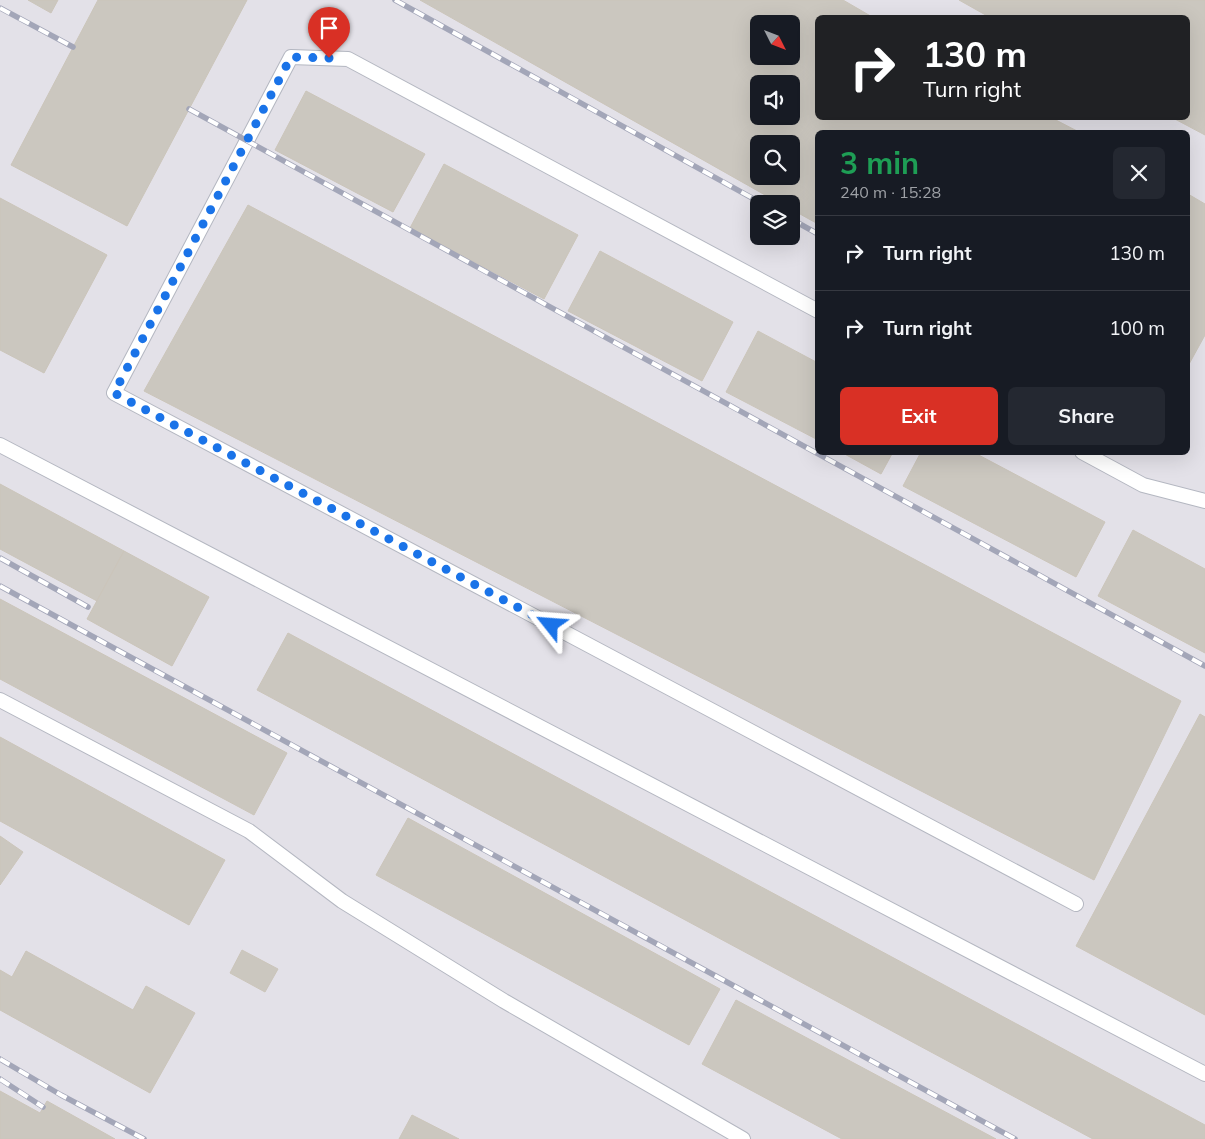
<!DOCTYPE html>
<html lang="en">
<head>
<meta charset="utf-8">
<style>
	body { margin:0; font-family:Mulish,sans-serif; background:#242831; color:#f1f3f6; height:100vh; display:flex; flex-direction:column; font-size:19px; white-space:nowrap }
	* { box-sizing:border-box; margin:0 }
	p { font-size:16px; color:#9ea1a6 }
	.icon { flex:none; width:28px; height:28px; fill:none; stroke:currentColor; stroke-width:2; stroke-linecap:round; stroke-linejoin:round }
	.map { position:relative; flex:1; overflow:hidden }
	.sheet { position:absolute; left:815px; top:130px; width:375px; height:325px; display:flex; flex-direction:column; background:#171b24; border-radius:8px; box-shadow:0 5px 20px #0002 }
	.sheet>* { flex:none }
	.top-card { position:absolute; left:815px; top:15px; width:375px; height:105px; border-radius:8px; box-shadow:0 5px 20px #0002; background:#202124; color:#fff; overflow:hidden }
	.needle { width:32px; rotate:132deg }
	.fabs { position:absolute; left:750px; top:15px; display:grid; gap:10px }
	.fabs a { display:grid; place-items:center; width:50px; height:50px; border-radius:8px; background:#171b24; box-shadow:0 5px 20px #0002; font-size:25px }
	.pin { position:absolute; display:grid; place-items:center; width:42px; height:42px; color:#fff; margin:-51px -21px; border-radius:50% 50% 50% 0; rotate:-45deg; box-shadow:0 0 5px #0007 }
	.pin .icon { rotate:45deg }
	.me { position:absolute; width:55px; margin:-28px; rotate:298deg; stroke-linejoin:round; filter:drop-shadow(0 0 4px #0008) }
	.turn { display:flex; align-items:center; gap:18px; height:105px; padding:0 25px; font-size:22px }
	.turn .icon { width:65px; height:65px; stroke-width:2.5 }
	.turn b { display:block; font-size:35px; line-height:42px }
	.round { display:grid; place-items:center; flex:none; width:52px; height:52px; border-radius:8px; background:#242831 }
	.head { display:flex; align-items:center; justify-content:space-between; height:85px; padding:0 25px }
	h1 { font-size:30px; font-weight:700; line-height:38px; color:#1e9e55 }
	.button { display:flex; gap:10px; margin-top:auto; padding:10px 25px }
	.button a { flex:1; height:58px; border-radius:8px; background:#d93025; color:#fff; font-size:20px; font-weight:700; line-height:58px; text-align:center }
	.button a+a { background:#242831; color:#f1f3f6 }
	ul { padding:0; list-style:none }
	li { display:flex; align-items:center; gap:15px; height:75px; padding:0 25px; border-top:1px solid #363941 }
	li div { flex:1 }
	li b { display:block; font-size:19px }
	li em { font-style:normal }
	.map>svg:first-child { display:block }
</style>
</head>
<body>
<div class="map">
<svg width="1205" height="1139" viewBox="0 0 1205 1139">
	<rect width="100%" height="100%" fill="#efe9e1"/>
	<path fill="#e3e1e8" fill-rule="evenodd" d="M0,0h1205v1139h-1205zM818,18h370v100h-370zM759,24h32v32h-32zM759,84h32v32h-32zM818,132h370v320h-370zM759,144h32v32h-32zM759,204h32v32h-32z"/>
	<g fill="#cbc7bf" stroke="#cbc5ba" fill-rule="evenodd">
		<path d="M28,0h30l-7,13z"/>
		<path d="M98,0h149l-120,226 -116,-61z"/>
		<path d="M420,0h423l31,18h-56v100h234l27,14h-261v92l-27,-15v-5h-10zM759,24h32v32h-32zM759,84h32v32h-32zM759,144h32v32h-32z"/>
		<path d="M959,0h246v135l-32,-17h15v-100h-197z"/>
		<path d="M306,91l119,63 -32,58 -118,-62z"/>
		<path d="M444,164l134,71 -34,64 -134,-71z"/>
		<path d="M1188,194l17,10v131l-17,31z"/>
		<path d="M0,198l107,57 -63,118 -44,-23z"/>
		<path d="M248,205l933,496 -87,179 -950,-489z"/>
		<path d="M600,251l133,71 -31,59 -134,-70z"/>
		<path d="M758,331l60,32v77l-92,-48z"/>
		<path d="M841,452h52l-12,22z"/>
		<path d="M921,452h52l132,70 -29,55 -173,-91z"/>
		<path d="M0,484l124,67 -27,50 -97,-52z"/>
		<path d="M1133,530l72,39v84l-107,-57z"/>
		<path d="M124,551l85,46 -37,69 -85,-47z"/>
		<path d="M0,599l287,154 -33,62 -254,-136z"/>
		<path d="M288,633l917,492v14h-112l-836,-449z"/>
		<path d="M1200,714l5,3v298l-129,-69z"/>
		<path d="M0,737l225,123 -36,65 -189,-104z"/>
		<path d="M408,818l312,171 -31,56 -313,-170z"/>
		<path d="M0,836l23,16 -23,33z"/>
		<path d="M242,950l36,19 -13,23 -35,-19z"/>
		<path d="M26,951l107,59 13,-24 49,27 -45,80 -150,-83v-40l12,7z"/>
		<path d="M736,1000l260,139h-154l-140,-75z"/>
		<path d="M0,1091l40,22 7,-12 68,38h-115z"/>
		<path d="M412,1115l47,24h-60z"/>
	</g>
	<g fill="none" stroke-linecap="round" stroke-linejoin="round">
		<g stroke="#b4b7c1" stroke-width="16">
			<g id="lane">
				<path d="M818,311l-470,-252 -57,-2 -177,336 962,511"/>
				<path d="M0,445l1205,629"/>
				<path d="M1082,452l61,33 62,16"/>
				<path d="M0,700l249,131 93,70 162,100 239,138"/>
			</g>
		</g>
		<use href="#lane" stroke="#fff" stroke-width="14"/>
		<g stroke="#a3a6b8" stroke-width="5.5">
			<g id="rail">
				<path d="M395,0l368,204"/>
				<path d="M0,8l73,39"/>
				<path d="M189,109l1016,557"/>
				<path d="M791,219l27,15"/>
				<path d="M0,558l88,49"/>
				<path d="M0,586l1015,553"/>
				<path d="M0,1059l61,36 83,44"/>
				<path d="M0,1079l43,28"/>
			</g>
		</g>
		<use href="#rail" stroke="#fff" stroke-width="4" stroke-dasharray="11" stroke-linecap="butt"/>
	</g>
	<g fill="none" stroke-linecap="round" stroke-linejoin="round">
		<path stroke="#1a73e8" stroke-width="9" stroke-dasharray="0 16.2" d="M329,58l-38,-1 -177,336 437,232"/>
	</g>
</svg>
<div class="fabs">
<a><svg class="needle" viewBox="-14 -14 28 28"><path d="M0-13l5 13h-10z" fill="#e53935"/><path d="M0 13l5-13h-10z" fill="#9ea1a6"/></svg></a>
<a><svg class="icon" aria-label="sound" viewBox="0 0 24 24"><path d="M4 9h4l5-4v14l-5-4H4zM17 9q2 3 0 6"/></svg></a>
<a><svg class="icon" aria-label="search" viewBox="0 0 24 24"><circle cx="10" cy="10" r="6"/><path d="M15 15l6 6"/></svg></a>
<a><svg class="icon" aria-label="layers" viewBox="0 0 24 24"><path d="M12 4l9 5-9 5-9-5zM3 14l9 5 9-5"/></svg></a>
</div>
<div class="pin" style="left:329px;top:58px;background:#d93025"><svg class="icon" aria-label="arrive" viewBox="0 0 24 24"><path d="M6 21V4h12l-3 4 3 4H6"/></svg></div>
<svg class="me" style="left:551px;top:625px" viewBox="-20 -20 40 40"><path d="M0-17L14 15 0 8-14 15z" fill="#1a73e8" stroke="#fff" stroke-width="4"/></svg>
<div class="top-card">
<div class="turn"><svg class="icon" aria-label="right" viewBox="0 0 24 24"><path d="M7 20v-9h11M14 6l5 5-5 5"/></svg><div><b>130 m</b>Turn right</div></div>
</div>
<section class="sheet">
<div class="head"><div><h1>3 min</h1><p>240 m · 15:28</p></div><a class="round"><svg class="icon" aria-label="close" viewBox="0 0 24 24"><path d="M6 6l12 12M18 6L6 18"/></svg></a></div>
<ul>
<li><svg class="icon" aria-label="right" viewBox="0 0 24 24"><path d="M7 20v-9h11M14 6l5 5-5 5"/></svg><div><b>Turn right</b></div><em>130 m</em></li>
<li><svg class="icon" aria-label="right" viewBox="0 0 24 24"><path d="M7 20v-9h11M14 6l5 5-5 5"/></svg><div><b>Turn right</b></div><em>100 m</em></li>
</ul>
<div class="button"><a>Exit</a><a>Share</a></div>
</section>
</div>
</body>
</html>
